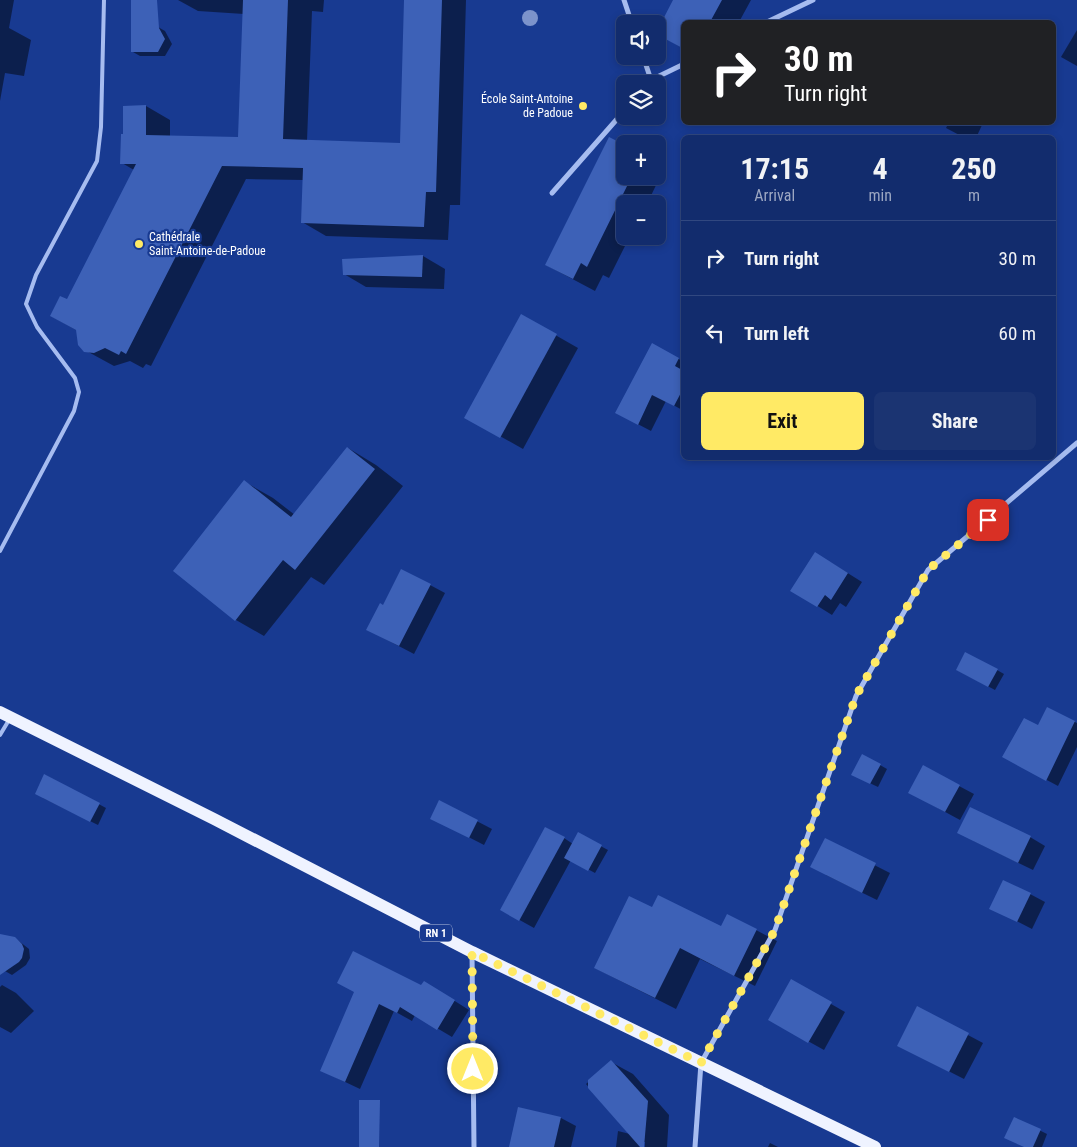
<!DOCTYPE html>
<html lang="en">
<head>
<meta charset="utf-8">
<style>
	body { margin:0; font-family:"Roboto Condensed",sans-serif; background:#1b3472; color:#f1f3f6; height:100vh; display:flex; flex-direction:column; font-size:19px; white-space:nowrap }
	* { box-sizing:border-box; margin:0 }
	p { font-size:16px; color:#9ca7c2 }
	.icon { flex:none; width:28px; height:28px; fill:none; stroke:currentColor; stroke-width:2; stroke-linecap:round; stroke-linejoin:round }
	.map { position:relative; flex:1; overflow:hidden }
	.panel { position:absolute; left:681px; top:135px; width:375px; height:325px; display:flex; flex-direction:column; background:#122c6d; border-radius:8px; box-shadow:0 2px 8px #0003,0 0 0 1px #314880 }
	.panel>* { flex:none }
	.banner { position:absolute; left:681px; top:20px; width:375px; height:105px; border-radius:8px; box-shadow:0 2px 8px #0003,0 0 0 1px #314880; background:#202124; color:#fff; overflow:hidden }
	.buttons { position:absolute; left:616px; top:15px; display:grid; gap:10px }
	.buttons a { display:grid; place-items:center; width:50px; height:50px; border-radius:8px; background:#122c6d; box-shadow:0 2px 8px #0003,0 0 0 1px #314880; font-size:25px }
	.pin { position:absolute; display:grid; place-items:center; width:42px; height:42px; color:#fff; margin:-21px; border-radius:10px; box-shadow:0 2px 8px #0006 }
	.me { position:absolute; width:55px; margin:-28px; rotate:0deg; stroke-linejoin:round; filter:drop-shadow(0 0 4px #0008) }
	.turn { display:flex; align-items:center; gap:18px; height:105px; padding:0 20px; font-size:22px }
	.turn .icon { width:65px; height:65px; stroke-width:2.5 }
	.turn b { display:block; font-size:35px; line-height:42px }
	.eta { display:flex; justify-content:space-evenly; align-items:center; height:85px; text-align:center }
	.eta b { font-size:30px; font-weight:700; line-height:35px }
	.primary-button { display:flex; gap:10px; margin-top:auto; padding:10px 20px }
	.primary-button a { flex:1; height:58px; border-radius:8px; background:#ffea65; color:#111; font-size:20px; font-weight:700; line-height:58px; text-align:center }
	.primary-button a+a { background:#1b3472; color:#f1f3f6 }
	ul { padding:0; list-style:none }
	li { display:flex; align-items:center; gap:15px; height:75px; padding:0 20px; border-top:1px solid #314880 }
	li div { flex:1 }
	li b { display:block; font-size:19px }
	li em { font-style:normal }
	.map>svg:first-child { display:block }
</style>
</head>
<body>
<div class="map">
<svg width="1077" height="1147" viewBox="0 0 1077 1147">
	<rect width="100%" height="100%" fill="#183a91"/>
	<g fill="#0007">
		<path d="M0,0h14l-5,28 22,12 -7,36 -19,-3 -5,28z"/>
		<path d="M178,0h146l-1,12 -11,-1 -5,130 94,3 4,-144h61l-6,205h-10l-2,35 -122,-4 -24,-14 2,-42 -58,-1 -95,187 -5,-2 -3,4 -13,-7 -16,5 -33,-18 -3,-17 -27,-15 17,-15 66,-131 -12,-7 24,-57 24,14v17l70,2 4,-125 -46,-3z"/>
		<path d="M674,0h77l-12,22h-55v27l-26,-15z"/>
		<path d="M158,27l7,4 7,13 -7,12h-25l-7,-4z"/>
		<path d="M1077,30v36l-16,-9z"/>
		<path d="M949,122h30l3,3 -6,13h-11l-19,-10z"/>
		<path d="M625,146v30h28l5,5 -11,23h-22v32h5l-21,42 -6,-3 -8,16 -49,-26z"/>
		<path d="M423,256l22,13 -1,20 -78,-2 -22,-13z"/>
		<path d="M522,316l56,32 -55,101 -57,-32z"/>
		<path d="M653,345l31,17v49l-18,-10 -15,30 -21,-11z"/>
		<path d="M348,448l28,17 27,21 -79,99 -13,-8 -47,59 -28,-16 9,-138 28,16 22,17z"/>
		<path d="M830,562l32,20 -16,25 -6,-4 -8,12 -40,-25z"/>
		<path d="M430,585l15,8 -31,61 -46,-24z"/>
		<path d="M957,670h40l7,4 -9,16z"/>
		<path d="M1048,709l29,14v24l-19,39 -43,-23 24,-36z"/>
		<path d="M880,765l7,4 -9,18 -19,-9z"/>
		<path d="M45,775l61,33 -8,17 -55,-27z"/>
		<path d="M959,786l15,8 -14,26 -35,-19z"/>
		<path d="M440,802l52,27 -8,16 -37,-19z"/>
		<path d="M578,834l30,16 -13,23 -24,-13 -37,68 -18,-10 48,-80 9,6z"/>
		<path d="M1030,837l15,9 -12,24 -59,-29z"/>
		<path d="M825,840l65,33 -13,27 -51,-25z"/>
		<path d="M1030,894l15,8 -13,27 -41,-21z"/>
		<path d="M652,909l69,19 35,2 21,11 -22,45 -55,-27 -24,50 -81,-41z"/>
		<path d="M15,938l14,11 1,9 -4,7 -14,10 -7,-4 -5,-8v-22z"/>
		<path d="M791,981l54,31 -21,38 -54,-30z"/>
		<path d="M2,985l14,8 18,18 -23,22 -11,-6v-40z"/>
		<path d="M422,987l17,4 30,19 -17,27 -37,-22 -3,6 -18,-10 -34,78 -38,-18 34,-79z"/>
		<path d="M917,1008l66,35 -19,36 -51,-26z"/>
		<path d="M611,1062l22,12 36,41 -2,32h-22v-5h-2v5h-27l2,-16 12,3 -44,-50z"/>
		<path d="M519,1108l42,10 15,8 -5,21h-60z"/>
		<path d="M1015,1118l32,16 -5,13h-17z"/>
		<path d="M770,1143l8,4h-10z"/>
	</g>
	<g fill="#3d61b7">
		<path d="M131,0h26l2,28 6,11 -7,13h-27z"/>
		<path d="M243,0h45l-5,139 117,4 4,-143h38l-6,192h-10l-2,35 -123,-4 2,-55 -81,-2 -96,188 -5,-3 -2,4 -14,-7 -11,5 -10,-1 -6,-7 -2,-15 -26,-14 10,-20 7,3 69,-135h-16l1,-30h2v-28l23,-1v30l92,2z"/>
		<path d="M673,0h49l-12,22h-26v27l-26,-14v-6z"/>
		<path d="M609,137l16,8v31h7l-45,91 -6,-4 -8,16 -28,-14z"/>
		<path d="M423,255l-1,22 -79,-2 -1,-16z"/>
		<path d="M521,314l36,20 -57,104 -36,-20z"/>
		<path d="M652,343l27,15 -4,8 9,5v16l-10,19 -22,-11 -14,30 -23,-12z"/>
		<path d="M347,447l28,22 -80,101 -12,-10 -48,61 -62,-50 71,-91 47,37z"/>
		<path d="M815,552l33,21 -17,27 -6,-5 -8,12 -27,-16z"/>
		<path d="M401,569l30,15 -32,62 -33,-16 14,-27 3,2z"/>
		<path d="M965,652l33,17 -10,18 -32,-17z"/>
		<path d="M1047,707l28,14 -29,60 -44,-24 22,-39 14,7z"/>
		<path d="M862,754l19,10 -11,20 -19,-9z"/>
		<path d="M923,765l37,20 -15,27 -37,-19z"/>
		<path d="M44,774l56,29 -10,19 -55,-28z"/>
		<path d="M439,800l39,20 -9,18 -39,-19z"/>
		<path d="M970,807l61,29 -13,27 -61,-30z"/>
		<path d="M545,827l20,10 -46,84 -19,-11z"/>
		<path d="M578,832l24,13 -14,26 -24,-13z"/>
		<path d="M825,838l51,25 -14,30 -52,-26z"/>
		<path d="M1003,880l28,13 -14,29 -28,-13z"/>
		<path d="M658,895l63,31 6,-12 30,15 -23,47 -54,-28 -25,50 -61,-30 35,-72 23,11z"/>
		<path d="M0,934l15,3 7,7 2,5 -2,9 -3,4 -19,13z"/>
		<path d="M353,951l68,34 3,-4 31,19 -18,30 -37,-23 -3,6 -18,-9 -34,78 -25,-11 34,-79 -17,-9z"/>
		<path d="M791,979l41,23 -24,41 -40,-23z"/>
		<path d="M917,1006l52,27 -20,39 -52,-26z"/>
		<path d="M611,1060l37,41 -4,46h-4l-52,-59v-8z"/>
		<path d="M359,1100h21l-1,47h-20z"/>
		<path d="M518,1107l43,10 -7,30h-45z"/>
		<path d="M1014,1117l27,12 -8,18h-9l-20,-9z"/>
	</g>
	<g fill="none" stroke-linecap="round" stroke-linejoin="round">
		<g stroke="#a6bcf0" stroke-width="4">
			<path d="M0,551l74,-140 5,-19 -4,-14 -38,-51 -11,-23 10,-29 61,-114 4,-34 3,-127"/>
			<path d="M0,735l9,-15"/>
		</g>
		<g stroke="#a6bcf0" stroke-width="5">
			<path d="M624,0l8,24"/>
			<path d="M767,22l46,-22"/>
			<path d="M643,56l8,24"/>
			<path d="M648,84l3,-4 33,-16"/>
			<path d="M552,193l73,-83"/>
			<path d="M472,953l2,194"/>
			<path d="M695,1147l6,-84 74,-133 81,-234 72,-126 149,-127"/>
		</g>
		<path stroke="#eff3ff" stroke-width="12" d="M0,712l214,107 258,133 403,195"/>
	</g>
	<circle fill="#7c93cb" cx="530" cy="18" r="8"/>
	<g fill="none" stroke-linecap="round" stroke-linejoin="round">
		<path stroke="#ffea65" stroke-width="9" stroke-dasharray="0 16.2" d="M473,1069l-1,-117 229,111 74,-133 81,-234 72,-126 60,-50"/>
	</g>
	<g fill="#ffea65" stroke="#183a91" stroke-width="2">
		<circle cx="583" cy="106" r="5"/>
		<circle cx="139" cy="244" r="5"/>
	</g>
	<g text-anchor="middle" stroke-width="4.5" stroke-linejoin="round" paint-order="stroke">
		<rect fill="#183a91" stroke="#bac4de" stroke-width="1" x="420" y="924.5" width="32" height="17" rx="4"/>
		<g font-size="11" font-weight="bold" fill="#fff">
			<text x="436" y="937">RN 1</text>
		</g>
		<g font-size="12" fill="#fff" stroke="#183a91" text-anchor="end">
			<text x="573" y="103">École Saint-Antoine<tspan x="573" dy="14">de Padoue</tspan></text>
			<text x="149" y="241" text-anchor="start">Cathédrale<tspan x="149" dy="14">Saint-Antoine-de-Padoue</tspan></text>
		</g>
	</g>
</svg>
<div class="buttons">
<a><svg class="icon" aria-label="sound" viewBox="0 0 24 24"><path d="M4 9h4l5-4v14l-5-4H4zM17 9q2 3 0 6"/></svg></a>
<a><svg class="icon" aria-label="layers" viewBox="0 0 24 24"><path d="M12 4l9 5-9 5-9-5zM3 14l9 5 9-5"/></svg></a>
<a>+</a>
<a>−</a>
</div>
<div class="pin" style="left:988px;top:520px;background:#d93025"><svg class="icon" aria-label="arrive" viewBox="0 0 24 24"><path d="M6 21V4h12l-3 4 3 4H6"/></svg></div>
<svg class="me" style="left:473px;top:1069px" viewBox="-20 -20 40 40"><circle r="17" fill="#ffea65" stroke="#fff" stroke-width="3"/><path d="M0-11L8 9 0 5-8 9z" fill="#fff"/></svg>
<div class="banner">
<div class="turn"><svg class="icon" aria-label="right" viewBox="0 0 24 24"><path d="M7 20v-9h11M14 6l5 5-5 5"/></svg><div><b>30 m</b>Turn right</div></div>
</div>
<section class="panel">
<div class="eta">
<div><b>17:15</b><p>Arrival</p></div>
<div><b>4</b><p>min</p></div>
<div><b>250</b><p>m</p></div>
</div>
<ul>
<li><svg class="icon" aria-label="right" viewBox="0 0 24 24"><path d="M7 20v-9h11M14 6l5 5-5 5"/></svg><div><b>Turn right</b></div><em>30 m</em></li>
<li><svg class="icon" aria-label="left" viewBox="0 0 24 24"><path d="M17 20v-9H6M10 6l-5 5 5 5"/></svg><div><b>Turn left</b></div><em>60 m</em></li>
</ul>
<div class="primary-button"><a>Exit</a><a>Share</a></div>
</section>
</div>
</body>
</html>
